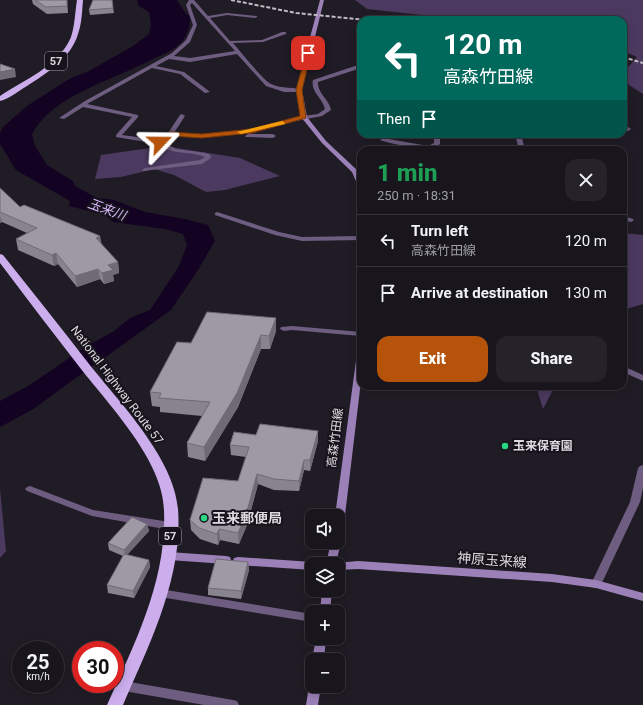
<!DOCTYPE html>
<html lang="en">
<head>
<meta charset="utf-8">
<style>
	body { margin:0; font-family:Roboto,"Noto Sans JP",sans-serif; background:#252229; color:#f1f3f6; height:100vh; display:flex; flex-direction:column; font-size:15px; white-space:nowrap }
	* { box-sizing:border-box; margin:0 }
	p { font-size:13px; color:#9f9fa3 }
	.icon { flex:none; width:22px; height:22px; fill:none; stroke:currentColor; stroke-width:2; stroke-linecap:round; stroke-linejoin:round }
	.map { position:relative; flex:1; overflow:hidden }
	.drawer { position:absolute; left:357px; top:146px; width:270px; height:244px; display:flex; flex-direction:column; background:#18151c; border-radius:12px; box-shadow:0 2px 10px #0003,0 0 0 1px #36343b }
	.drawer>* { flex:none }
	.banner { position:absolute; left:357px; top:16px; width:270px; height:122px; border-radius:12px; box-shadow:0 2px 10px #0003,0 0 0 1px #36343b; background:#00695c; color:#fff; overflow:hidden }
	.buttons { position:absolute; left:305px; top:509px; display:grid; gap:8px }
	.buttons a { display:grid; place-items:center; width:40px; height:40px; border-radius:8px; background:#18151c; box-shadow:0 2px 10px #0003,0 0 0 1px #36343b; font-size:20px }
	.speed { position:absolute; left:12px; top:641px; display:flex; gap:8px; font-size:20px; font-weight:700; text-align:center }
	.speed>* { display:grid; place-content:center; width:52px; height:52px; border-radius:50%; background:#18151c; box-shadow:0 2px 10px #0003,0 0 0 1px #36343b; line-height:1 }
	.speed small { font-size:10px; font-weight:400 }
	.speed .limit { border:6px solid #d22; background:#fff; color:#111 }
	.pin { position:absolute; display:grid; place-items:center; width:34px; height:34px; color:#fff; margin:-17px; border-radius:8px; box-shadow:0 2px 6px #0006 }
	.me { position:absolute; width:44px; margin:-22px; rotate:67deg; stroke-linejoin:round; filter:drop-shadow(0 0 3px #0008) }
	.turn { display:flex; align-items:center; gap:14px; height:84px; padding:0 20px; font-size:18px }
	.turn .icon { width:52px; height:52px; stroke-width:2.5 }
	.turn b { display:block; font-size:28px; line-height:34px }
	.then { display:flex; align-items:center; height:38px; padding:0 20px; background:#0003; gap:8px; font-size:15px }
	.round { display:grid; place-items:center; flex:none; width:42px; height:42px; border-radius:12px; background:#252229 }
	.head { display:flex; align-items:center; justify-content:space-between; height:68px; padding:0 20px }
	h1 { font-size:24px; font-weight:800; line-height:30px; color:#1e9e55 }
	.cta { display:flex; gap:8px; margin-top:auto; padding:8px 20px }
	.cta a { flex:1; height:46px; border-radius:12px; background:#b45309; color:#fff; font-size:16px; font-weight:800; line-height:46px; text-align:center }
	.cta a+a { background:#252229; color:#f1f3f6 }
	ul { padding:0; list-style:none }
	li { display:flex; align-items:center; gap:12px; height:52px; padding:0 20px; border-top:1px solid #36343b }
	li div { flex:1 }
	li b { display:block; font-size:15px }
	li em { font-style:normal }
	.map>svg:first-child { display:block }
</style>
</head>
<body>
<div class="map">
<svg width="643" height="705" viewBox="0 0 643 705">
	<rect width="100%" height="100%" fill="#201c25"/>
	<g fill="#4c3960">
		<path d="M355,0h288v94l-20,-13v-8l14,-16 -14,-6v-31h-155l-101,-11z"/>
		<path d="M164,146l76,12 40,18 -55,14 -19,2 -32,-17 -20,-6 -33,8 -26,2 6,-24z"/>
		<path d="M623,233l20,2v69l-20,6z"/>
		<path d="M536,386h19l-12,23z"/>
		<path d="M0,489l6,62 -6,7z"/>
	</g>
	<path fill="#130222" d="M137,0h40l9,14 4,2c0,9 -1,15 -6,23 -7,10 -22,16 -33,21 -38,20 -98,35 -119,74l3,12 12,19 26,16 2,5 22,12 17,2 31,12 40,7 23,6 7,16 -17,29 -27,40 -71,51 -7,-7 6,7 -67,49 -32,17v-26l28,-15 59,-40 27,-15 16,-13 20,-8 29,-44 8,-21 -4,-11 -18,-5 -52,-7 -8,-7 -36,-9 1,-5 -54,-31 -16,-26v-11l3,-6 24,-21 42,-27 20,-8 44,-25 16,-12 2,-9 -2,-13 -10,-6z"/>
	<g fill="none" stroke-linecap="round" stroke-linejoin="round">
		<g fill="#6e5d80" fill-rule="evenodd">
			<path d="M189,0h5l14,16 19,-3 30,3v1l-2,1 -28,-3 -17,3 20,23 32,-1 20,-8h4v2l-23,8 -30,1c7,8 31,38 38,41 10,5 25,3 31,6l-3,2h-15l-18,-6 -29,-32 -47,8 -21,-3 -13,7 28,6 26,20 -5,1 -25,-19 -28,-6 -65,36 51,11v2l-16,18 37,5 9,-7 12,-18 2,-1 3,2 -11,17 27,1 51,-5 43,-12 23,-3 7,-5c-2,-10 -15,-18 -12,-29l48,-16v4l-43,14c-1,11 11,17 13,28l-9,6 -26,5 -44,12 -51,5 -30,-2 -7,6 12,7 30,4 4,2 1,3 -9,6 -59,7 -1,-1 3,-2 55,-8 5,-3c-16,-7 -32,-1 -47,-13l-42,-7v-2l16,-18 -49,-10 -19,12 -5,-1 26,-17 87,-48 14,-13 7,-15 -7,-20zM192,3l43,48 -45,7 -16,-2 16,-14 7,-17 -7,-20z"/>
			<path d="M623,127h5l3,2 -3,2h-5z"/>
			<path d="M248,134h25l3,2 -3,2 -27,-1 -1,-1z"/>
			<path d="M434,134h6v10l-7,5 1,1c-8,0 -49,-7 -54,-10l3,-2 45,8 6,-3z"/>
			<path d="M515,134h6l4,16h-6z"/>
			<path d="M217,212l62,20 23,5 59,-1v4l-59,1 -27,-6 -60,-20v-2z"/>
			<path d="M623,216l10,3 1,1 -3,2 -8,-2z"/>
			<path d="M292,326l69,6v4l-69,-6 -8,1 -4,-2 1,-2z"/>
			<path d="M623,366l20,9v6l-20,-9z"/>
			<path d="M643,465v23l-3,14 -40,85 -4,1 -4,-1 -1,-3 39,-82 8,-34 2,-2z"/>
			<path d="M30,486l63,24 77,12 3,1 2,3 -2,3 -3,1 -78,-14 -65,-25 -2,-2 2,-2z"/>
			<path d="M160,589l152,25v8l-152,-25 -4,-1 -1,-3 1,-3z"/>
			<path d="M124,681l109,19 4,1 2,4h-35l-80,-14 -4,-2 -2,-3 2,-3z"/>
		</g>
		<g fill="#9c81b9" fill-rule="evenodd">
			<path d="M320,0h4l-22,90 5,27 19,24 31,29 4,7v11l-3,-2 -6,-14 -30,-29 -21,-26 -5,-27z"/>
			<path d="M358,346h3v35l-18,151 -2,3 -3,1v-20h-3z"/>
			<path d="M338,539l3,3 -5,21 22,-2 194,13 44,6 47,13v8l-47,-13 -44,-6 -194,-13 -20,1v-6h-12l5,-22h7z"/>
			<path d="M169,552l57,4 4,1 1,3 -1,3 -4,1 -57,-4 -4,-1 -1,-3 1,-3z"/>
			<path d="M238,557l74,5 4,2h-4v6l-74,-5 -4,-1 -1,-3 1,-3z"/>
			<path d="M322,590h10l-2,22h-10z"/>
			<path d="M316,638h10l-2,22h-12z"/>
			<path d="M312,682v4h9l-3,19h-12l3,-19z"/>
		</g>
		<g fill="#ccaeed" fill-rule="evenodd">
			<path d="M77,0h6c-1,11 -1,23 -5,34 -7,24 -31,39 -51,52 -9,5 -18,13 -27,15v-5c24,-16 59,-30 71,-59 4,-12 4,-25 6,-37z"/>
			<path d="M0,254l3,1c29,36 58,73 86,109 31,39 85,94 89,145 5,69 -28,134 -55,196h-16c28,-62 60,-125 57,-195 -1,-49 -54,-104 -83,-141 -27,-35 -54,-70 -81,-106z"/>
		</g>
		<g stroke="#c0bdc4" stroke-width="2" stroke-dasharray="4 2" stroke-linecap="butt">
			<path d="M231,0l65,13 70,7"/>
			<path d="M623,57l20,6"/>
		</g>
	</g>
	<g fill="#88848e">
		<path d="M32,0h35l1,13 -21,1 -14,-10z"/>
		<path d="M112,1l2,12 -24,2 -1,-5z"/>
		<path d="M0,188l20,19 80,29 1,9 17,17 1,11 -6,2 1,6 -10,3 -4,-5 -23,8 -19,-23 -4,2 -36,-16 -2,-11 11,-6 -25,-11 -2,1z"/>
		<path d="M276,331l-6,18h-9l-23,58 -33,54 -17,-4 -1,-14 15,-27 -42,-4v-5l-8,-1 -2,-14 41,-49z"/>
		<path d="M318,431v10l-8,30 -6,-1 -5,21 -25,-1 -16,-6 -11,41 -8,19 -19,-4 -2,5 -18,-6 -9,-9 -1,-10 48,-39 8,-24 -15,-2 -1,-10 26,-10z"/>
		<path d="M147,524l2,7 -22,24 22,5 1,7 -16,31 -26,-5 -1,-8 16,-29 -14,-6 -1,-7z"/>
		<path d="M248,562l1,8 -8,29 -33,-4v-7z"/>
	</g>
	<g fill="#6f6b74">
		<path d="M15,69l1,8 -16,3v-8z"/>
		<path d="M0,215l2,7 -2,1z"/>
		<path d="M100,236l2,10 -6,-8z"/>
		<path d="M56,253l2,11 -4,2 -2,-11z"/>
		<path d="M118,262l1,11 -6,2 1,6 -10,3 -2,-11 6,-8z"/>
		<path d="M98,269l2,10 -23,8 -2,-11z"/>
		<path d="M276,318v13l-6,18 -1,-13z"/>
		<path d="M261,335v14l-23,58 -33,54 -1,-14z"/>
		<path d="M318,431v10l-8,30v-11z"/>
		<path d="M304,460v10l-5,21v-10z"/>
		<path d="M257,474l1,10 -11,41 -8,19 -1,-11z"/>
		<path d="M147,524l2,7 -24,26 -1,-7z"/>
		<path d="M219,529l1,11 -2,5 -1,-11z"/>
		<path d="M149,560l1,7 -16,31 -1,-7z"/>
		<path d="M248,562l1,8 -8,29v-8z"/>
	</g>
	<g fill="#9e99a5" stroke="#6f6b74">
		<path d="M35,0h32v6l-21,1z"/>
		<path d="M93,0h19l1,8 -24,2z"/>
		<path d="M0,64l15,5 -15,3z"/>
		<path d="M0,188l20,19 4,-2 76,31 -4,2 22,24 -10,3 5,5 -11,3 -4,-4 -23,7 -19,-23 -4,2 -36,-16 21,-11 -37,-16z"/>
		<path d="M207,312l69,6 -7,18 -8,-1 -24,58 -33,54 -17,-4 23,-41 -51,-4 2,-5 -11,-1 27,-50 14,1z"/>
		<path d="M260,424l58,7 -8,29h-6l-5,21 -25,-2 -17,-5 -11,41 -8,18 -19,-4 -2,5 -18,-6 -9,-8 13,-42 35,3 11,-34 -19,-2 4,-13 22,3z"/>
		<path d="M132,517l15,7 -23,26 -16,-7z"/>
		<path d="M124,554l25,6 -16,31 -26,-6z"/>
		<path d="M216,559l32,3 -7,29 -33,-3z"/>
	</g>
	<path fill="#b45309" stroke="#753606" d="M308,51l3,2 -9,37 4,28 -54,15 -50,5 -31,-2 -8,8 -6,-2 13,-10 32,2 50,-5 48,-13 -4,-26 10,-37z"/>
	<path fill="#f59e0b" d="M282,121l3,2v1l-44,10 -4,-2z"/>
	<g fill="#28d885" stroke="#17131c" stroke-width="1.5">
		<circle cx="505" cy="446" r="4"/>
		<circle cx="204" cy="518" r="4"/>
	</g>
	<g text-anchor="middle" stroke-width="4" stroke-linejoin="round" paint-order="stroke">
		<g fill="#17131c" stroke="#a19ea5" stroke-width="1">
			<rect x="45" y="52" width="22" height="18" rx="3"/>
			<rect x="159" y="527" width="22" height="18" rx="3"/>
		</g>
		<g font-size="11" font-weight="bold" fill="#dcd9e0">
			<text x="56" y="65">57</text>
			<text x="170" y="540">57</text>
		</g>
		<g font-size="12" fill="#dcd9e0" stroke="#17131c">
			<text transform="translate(117 385) rotate(53)" y="4">National Highway Route 57</text>
			<text transform="translate(335 438) rotate(-83)" y="4">高森竹田線</text>
		</g>
		<g font-size="12" font-weight="bold" fill="#dcd9e0" stroke="#17131c" text-anchor="start">
			<text x="513" y="450">玉来保育園</text>
		</g>
		<g font-size="13" font-style="italic" fill="#d6b6fa" stroke="#17131c">
			<text transform="translate(107 209) rotate(20)" y="5">玉来川</text>
		</g>
		<g font-size="14" font-weight="bold" fill="#dcd9e0" stroke="#17131c" text-anchor="start">
			<text x="212" y="523">玉来郵便局</text>
		</g>
		<g font-size="14" fill="#dcd9e0" stroke="#17131c">
			<text transform="translate(492 560) rotate(4)" y="5">神原玉来線</text>
		</g>
	</g>
</svg>
<div class="buttons">
<a><svg class="icon" aria-label="sound" viewBox="0 0 24 24"><path d="M4 9h4l5-4v14l-5-4H4zM17 9q2 3 0 6"/></svg></a>
<a><svg class="icon" aria-label="layers" viewBox="0 0 24 24"><path d="M12 4l9 5-9 5-9-5zM3 14l9 5 9-5"/></svg></a>
<a>+</a>
<a>−</a>
</div>
<div class="speed"><div>25<small>km/h</small></div><div class="limit">30</div></div>
<div class="pin" style="left:308px;top:53px;background:#d93025"><svg class="icon" aria-label="arrive" viewBox="0 0 24 24"><path d="M6 21V4h12l-3 4 3 4H6"/></svg></div>
<svg class="me" style="left:160px;top:142px" viewBox="-20 -20 40 40"><path d="M0-17L14 15 0 8-14 15z" fill="#b45309" stroke="#fff" stroke-width="4"/></svg>
<div class="banner">
<div class="turn"><svg class="icon" aria-label="left" viewBox="0 0 24 24"><path d="M17 20v-9H6M10 6l-5 5 5 5"/></svg><div><b>120 m</b>高森竹田線</div></div>
<div class="then">Then<svg class="icon" aria-label="arrive" viewBox="0 0 24 24"><path d="M6 21V4h12l-3 4 3 4H6"/></svg></div>
</div>
<section class="drawer">
<div class="head"><div><h1>1 min</h1><p>250 m · 18:31</p></div><a class="round"><svg class="icon" aria-label="close" viewBox="0 0 24 24"><path d="M6 6l12 12M18 6L6 18"/></svg></a></div>
<ul>
<li><svg class="icon" aria-label="left" viewBox="0 0 24 24"><path d="M17 20v-9H6M10 6l-5 5 5 5"/></svg><div><b>Turn left</b><p>高森竹田線</p></div><em>120 m</em></li>
<li><svg class="icon" aria-label="arrive" viewBox="0 0 24 24"><path d="M6 21V4h12l-3 4 3 4H6"/></svg><div><b>Arrive at destination</b></div><em>130 m</em></li>
</ul>
<div class="cta"><a>Exit</a><a>Share</a></div>
</section>
</div>
</body>
</html>
